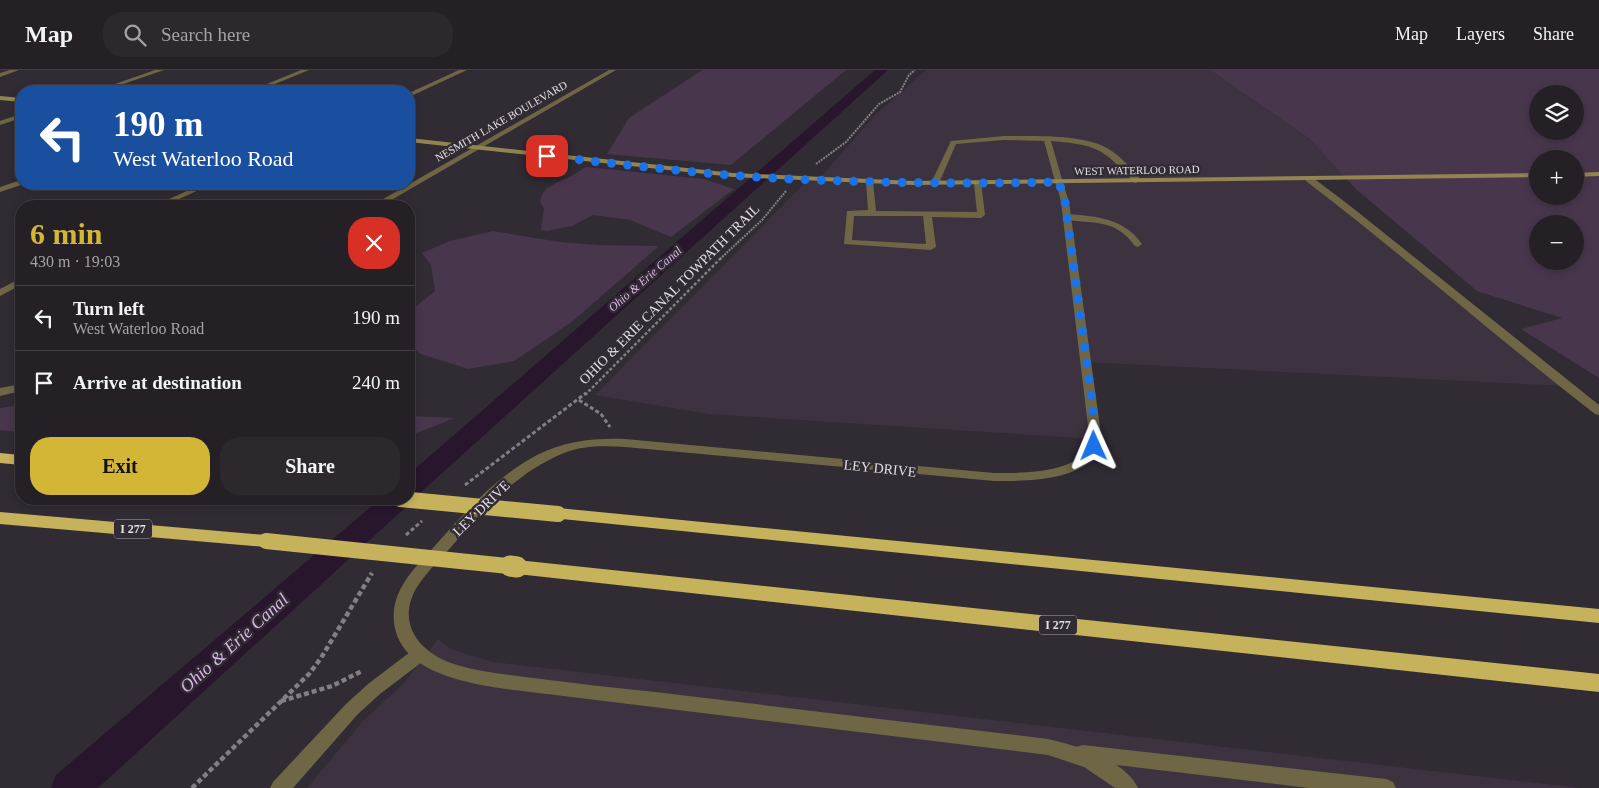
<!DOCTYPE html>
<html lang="en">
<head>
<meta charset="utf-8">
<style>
	body { margin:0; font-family:"Times New Roman",serif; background:#2d282e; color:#f1f3f6; height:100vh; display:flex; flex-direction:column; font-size:19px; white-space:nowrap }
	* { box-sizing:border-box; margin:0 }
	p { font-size:16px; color:#a3a3a7 }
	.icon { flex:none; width:28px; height:28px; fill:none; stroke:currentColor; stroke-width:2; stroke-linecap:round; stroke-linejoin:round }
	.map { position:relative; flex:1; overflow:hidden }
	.panel { position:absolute; left:15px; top:130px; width:400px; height:305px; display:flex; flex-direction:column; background:#252026; border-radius:20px; box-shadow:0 2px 8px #0003,0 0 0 1px #423e43 }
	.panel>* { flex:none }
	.top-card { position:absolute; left:15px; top:15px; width:400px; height:105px; border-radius:20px; box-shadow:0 2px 8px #0003,0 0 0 1px #423e43; background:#1a4fa0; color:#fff; overflow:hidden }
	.buttons { position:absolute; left:1529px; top:15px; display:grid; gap:10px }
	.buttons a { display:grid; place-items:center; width:55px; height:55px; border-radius:50%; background:#252026; box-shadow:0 2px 8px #0003,0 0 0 1px #423e43; font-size:25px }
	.pin { position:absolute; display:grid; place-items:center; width:42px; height:42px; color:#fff; margin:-21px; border-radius:10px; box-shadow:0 2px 8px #0006 }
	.me { position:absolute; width:55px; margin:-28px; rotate:359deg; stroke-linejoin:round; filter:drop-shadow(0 0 4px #0008) }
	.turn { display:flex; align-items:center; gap:18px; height:105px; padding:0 15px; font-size:22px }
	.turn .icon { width:65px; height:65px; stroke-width:2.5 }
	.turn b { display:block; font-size:35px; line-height:42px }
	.round { display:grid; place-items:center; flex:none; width:52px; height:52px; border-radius:20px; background:#2d282e }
	.summary { display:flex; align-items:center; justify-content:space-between; height:85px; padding:0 15px }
	h1 { font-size:30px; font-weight:700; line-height:38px; color:#d3b635 }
	.button { display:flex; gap:10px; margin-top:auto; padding:10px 15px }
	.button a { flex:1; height:58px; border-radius:20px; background:#d3b635; color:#111; font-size:20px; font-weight:700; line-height:58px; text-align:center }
	.button a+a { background:#2d282e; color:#f1f3f6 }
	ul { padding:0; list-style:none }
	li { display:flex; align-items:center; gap:15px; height:65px; padding:0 15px; border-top:1px solid #423e43 }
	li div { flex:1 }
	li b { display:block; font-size:19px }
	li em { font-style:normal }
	header { display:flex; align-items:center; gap:30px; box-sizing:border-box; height:70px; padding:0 25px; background:#252026; border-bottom:1px solid #423e43 }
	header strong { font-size:24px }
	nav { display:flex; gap:28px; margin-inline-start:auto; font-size:18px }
	.search { width:350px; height:45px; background:#2d282e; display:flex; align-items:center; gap:12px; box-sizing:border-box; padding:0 18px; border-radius:20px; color:#a3a3a7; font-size:19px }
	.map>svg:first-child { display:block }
</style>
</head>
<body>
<header>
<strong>Map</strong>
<div class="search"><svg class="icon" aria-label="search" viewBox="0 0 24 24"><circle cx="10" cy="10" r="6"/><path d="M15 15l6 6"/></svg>Search here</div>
<nav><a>Map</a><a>Layers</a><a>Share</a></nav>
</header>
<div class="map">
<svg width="1599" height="718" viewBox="0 0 1599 718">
	<rect width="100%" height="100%" fill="#312b33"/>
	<g fill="#3d3340">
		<path d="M926,0h284l100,69 38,39 -38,1 256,207 -480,-24 8,77 -385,-25 -114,-19 214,-216 9,1 56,-64z"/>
		<path d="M438,569l13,10 41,13 1087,126h-1272l56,-67 40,-37z"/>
	</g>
	<g fill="#48364d" fill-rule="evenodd">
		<path d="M702,0h144l-115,95 -124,-11 22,-36z"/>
		<path d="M1210,0h389v308l-78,-49 41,-11 -85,-27 -120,-101 -47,-51zM1538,24h37v37h-37zM1538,89h37v37h-37zM1538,154h37v37h-37z"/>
		<path d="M586,97l118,12 30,10 -63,48 -41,-17 -37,-5 -21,11 -25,5 -6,-1 3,-22 -4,-6c3,-15 12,-17 25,-23 7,-3 14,-8 21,-12z"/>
		<path d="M493,161l67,11 38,3 61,1 -86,75 -59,40 -46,8 -47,-15 -12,-8v-34l26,-21 -4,-26 -9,-12 28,-12z"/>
		<path d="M21,335v27l-21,-2v-22z"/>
		<path d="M409,346l46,2 -46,18z"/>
	</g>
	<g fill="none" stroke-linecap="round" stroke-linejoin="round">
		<path fill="#28162d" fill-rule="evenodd" d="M875,0h13l-469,424 -10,3 2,2 -4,7 -309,282h-47l5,-13 324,-276h29v-25z"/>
		<g stroke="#847e85" stroke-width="2" stroke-dasharray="2 1" stroke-linecap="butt">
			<path d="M816,94l30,-22 33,-38 21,-12 9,-17 6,-5"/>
			<path d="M720,189l42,-39 24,-29"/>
		</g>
		<path stroke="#847e85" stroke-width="2.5" stroke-dasharray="3 2" stroke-linecap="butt" d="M585,325l136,-137"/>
		<g stroke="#847e85" stroke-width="3" stroke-dasharray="4 2.5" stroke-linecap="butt">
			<path d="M579,330l22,14 9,13"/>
			<path d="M465,415l121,-92"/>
			<path d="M406,465l16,-14"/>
		</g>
		<g stroke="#847e85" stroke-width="4.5" stroke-dasharray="5 3" stroke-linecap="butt">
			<path d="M281,631l51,-15 30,-15"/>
			<path d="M192,718l117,-114 12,-16 51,-85"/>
		</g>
		<g fill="#6e6645" fill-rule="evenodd">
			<path d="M1004,66c26,0 78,-2 101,11 14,7 27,22 37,34l-7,2c-32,-34 -36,-38 -84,-42l12,42 -7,2 -12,-44 -40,-1 -48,4 -17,39 -4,2 -4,-2 20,-42z"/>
			<path d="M1306,107h6l37,28 250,200v10l-4,-1c-98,-76 -191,-158 -289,-233z"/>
			<path d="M866,110l7,2 3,29 101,1 -3,-28 7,-2 4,33 -4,3 -49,-1 4,30 -5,3 -87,-6 3,-33 21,-1zM854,146h69l3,28 -74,-4z"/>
			<path d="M1066,144c30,2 58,4 76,30l-4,3 -3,-1c-21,-29 -42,-21 -72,-27v-4z"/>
			<path d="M420,577l6,2 2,5 -2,5 -46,35 -22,20 -65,74h-23l3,-6 73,-78 22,-20 46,-35z"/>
			<path d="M1083,675l303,34 7,3 3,6h-87l-226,-27 -7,-2 -2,-6 2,-6z"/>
		</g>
		<g fill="#6e6645" fill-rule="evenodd">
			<path d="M10,0h9l-19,7v-4z"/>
			<path d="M155,0h9l-61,21h-8z"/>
			<path d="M301,0h8l-51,21h-8z"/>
			<path d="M459,0h8l-58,27v-4z"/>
			<path d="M609,0h7l-235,136h-10z"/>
			<path d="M21,44v4l-21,7v-4z"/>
			<path d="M21,110v4h3l-24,8v-5z"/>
			<path d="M1056,111l7,2 6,19 32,232c0,4 1,8 -1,12 -12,36 -76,35 -106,35l-358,-33c-24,-2 -50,-4 -72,5 -46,19 -81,56 -112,93 -12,13 -25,26 -35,41 -21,35 1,64 34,76 26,9 55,11 82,15 41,5 81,10 122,14 131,16 262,31 393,47 28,6 77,21 90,49h-23l-31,-21 -36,-12 -493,-60c-43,-6 -116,-9 -147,-42 -14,-15 -18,-37 -11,-56 7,-19 22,-34 36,-49 30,-34 62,-71 104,-93 28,-14 57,-17 88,-16l369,34c24,0 84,1 94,-27 1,-4 0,-8 1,-12l-28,-232z"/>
			<path d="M202,114h10l-48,22h-10z"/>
			<path d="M21,208v7l-21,11v-7z"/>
			<path d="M21,314v7l-21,5v-8z"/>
		</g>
		<g fill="#92854f" fill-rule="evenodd">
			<path d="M0,26l21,2v4l-21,-2z"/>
			<path d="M409,68l324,35 180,8 625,-8v4l-625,8 -180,-8 -324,-35z"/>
			<path d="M1599,102v4l-24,1v-4z"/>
		</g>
		<g fill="#c7b25c" fill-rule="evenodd">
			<path d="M0,383l21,2v10l-21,-2z"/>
			<path d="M558,438l1041,101v14l-1047,-105 -2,-4 2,-4z"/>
			<path d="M0,442l266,23 6,2 3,4 -3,4 -6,2 -266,-23z"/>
			<path d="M517,490l1082,114v18l-1082,-118 -6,-2 -3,-5 3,-5z"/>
		</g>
		<g stroke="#c7b25c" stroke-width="16">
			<path d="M400,429l158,15"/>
			<path d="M266,471l251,26"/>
		</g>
		<path stroke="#c7b25c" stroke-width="21" d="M510,496l7,1"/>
	</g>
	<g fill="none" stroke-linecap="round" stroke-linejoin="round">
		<path stroke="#1a73e8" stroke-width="9" stroke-dasharray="0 16.2" d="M547,86c81,9 161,19 242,23 90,4 180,5 270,3l6,20 27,200 3,32 -1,12"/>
	</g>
	<g text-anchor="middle" stroke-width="5" stroke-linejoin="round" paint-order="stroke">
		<g font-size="11" fill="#e3dee4" stroke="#312b33">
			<text transform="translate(501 51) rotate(-30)" y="4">NESMITH LAKE BOULEVARD</text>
			<text transform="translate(1137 100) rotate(-1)" y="4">WEST WATERLOO ROAD</text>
		</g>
		<g font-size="12" font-style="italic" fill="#dbb5e7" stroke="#312b33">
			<text transform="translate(645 209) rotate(-41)" y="4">Ohio &amp; Erie Canal</text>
		</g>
		<g fill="#312b33" stroke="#aea8af" stroke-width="1">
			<rect x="114" y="449.5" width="38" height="19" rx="4"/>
			<rect x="1039" y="545.5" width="38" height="19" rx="4"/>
		</g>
		<g font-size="12" font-weight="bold" fill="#e3dee4">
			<text x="133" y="463">I 277</text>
			<text x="1058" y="559">I 277</text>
		</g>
		<g font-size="14" fill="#e3dee4" stroke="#312b33">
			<text transform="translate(669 224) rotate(-45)" y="5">OHIO &amp; ERIE CANAL TOWPATH TRAIL</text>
			<text transform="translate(880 398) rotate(6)" y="5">LEY DRIVE</text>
			<text transform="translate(481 438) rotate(-44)" y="5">LEY DRIVE</text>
		</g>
		<g font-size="18" font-style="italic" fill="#dbb5e7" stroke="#312b33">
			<text transform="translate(234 573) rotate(-42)" y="6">Ohio &amp; Erie Canal</text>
		</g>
	</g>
</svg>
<div class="buttons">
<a><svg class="icon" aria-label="layers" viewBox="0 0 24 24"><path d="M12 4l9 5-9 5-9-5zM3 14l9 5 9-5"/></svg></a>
<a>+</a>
<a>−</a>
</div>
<div class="pin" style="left:547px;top:86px;background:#d93025"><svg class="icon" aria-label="arrive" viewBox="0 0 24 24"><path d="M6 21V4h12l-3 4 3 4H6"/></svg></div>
<svg class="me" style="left:1094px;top:376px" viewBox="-20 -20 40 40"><path d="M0-17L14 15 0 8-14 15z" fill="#1a73e8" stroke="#fff" stroke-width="4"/></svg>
<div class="top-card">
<div class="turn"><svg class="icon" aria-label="left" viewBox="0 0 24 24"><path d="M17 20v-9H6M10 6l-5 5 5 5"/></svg><div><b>190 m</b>West Waterloo Road</div></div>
</div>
<section class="panel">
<div class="summary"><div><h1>6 min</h1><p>430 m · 19:03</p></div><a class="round" style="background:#d93025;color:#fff"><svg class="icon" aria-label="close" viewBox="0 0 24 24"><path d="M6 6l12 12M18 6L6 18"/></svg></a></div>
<ul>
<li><svg class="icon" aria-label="left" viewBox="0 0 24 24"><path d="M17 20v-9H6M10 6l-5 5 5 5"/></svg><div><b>Turn left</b><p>West Waterloo Road</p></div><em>190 m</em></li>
<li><svg class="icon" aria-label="arrive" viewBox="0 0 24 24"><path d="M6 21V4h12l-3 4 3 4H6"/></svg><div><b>Arrive at destination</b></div><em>240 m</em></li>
</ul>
<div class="button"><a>Exit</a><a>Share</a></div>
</section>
</div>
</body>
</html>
